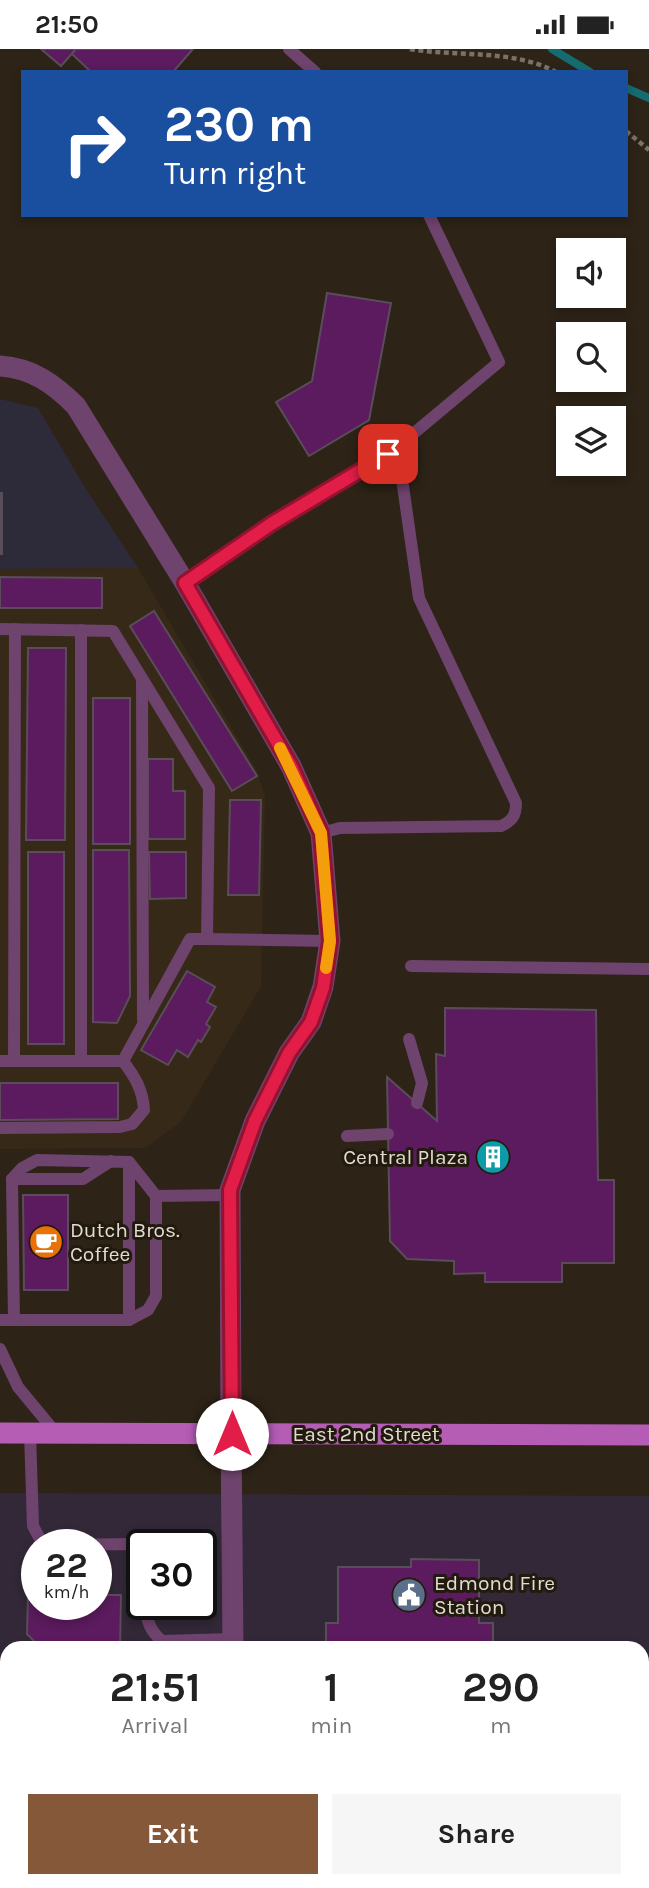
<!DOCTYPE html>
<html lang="en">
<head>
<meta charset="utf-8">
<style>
	body { margin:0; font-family:Karla,sans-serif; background:#f6f6f6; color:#222; height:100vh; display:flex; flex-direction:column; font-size:26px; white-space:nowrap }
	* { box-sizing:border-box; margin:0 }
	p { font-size:23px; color:#767676 }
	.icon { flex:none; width:38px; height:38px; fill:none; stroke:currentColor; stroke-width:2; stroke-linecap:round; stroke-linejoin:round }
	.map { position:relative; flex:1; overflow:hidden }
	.details { position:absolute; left:0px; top:1592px; width:649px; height:247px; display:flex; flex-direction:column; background:#fff; border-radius:21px 21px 0 0; box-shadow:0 4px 10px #0003 }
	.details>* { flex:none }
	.hud { position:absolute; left:21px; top:21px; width:607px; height:147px; border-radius:0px; box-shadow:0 4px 10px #0003; background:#1a4fa0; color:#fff; overflow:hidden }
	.fabs { position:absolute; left:556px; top:189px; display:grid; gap:14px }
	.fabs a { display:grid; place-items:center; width:70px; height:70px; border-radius:0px; background:#fff; box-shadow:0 4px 10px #0003; font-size:35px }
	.speed { position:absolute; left:21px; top:1480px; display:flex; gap:14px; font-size:35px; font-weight:700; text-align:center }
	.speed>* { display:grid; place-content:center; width:91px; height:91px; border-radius:50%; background:#fff; box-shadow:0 4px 10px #0003; line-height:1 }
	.speed small { font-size:18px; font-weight:400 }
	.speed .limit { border:4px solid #111; border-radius:10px; background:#fff; color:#111 }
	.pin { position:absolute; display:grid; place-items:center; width:60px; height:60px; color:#fff; margin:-30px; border-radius:14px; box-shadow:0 4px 10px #0006 }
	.me { position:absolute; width:77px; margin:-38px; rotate:0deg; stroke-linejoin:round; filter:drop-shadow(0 0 5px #0008) }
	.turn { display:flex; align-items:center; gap:24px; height:147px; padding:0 28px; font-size:32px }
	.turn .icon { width:91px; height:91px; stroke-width:2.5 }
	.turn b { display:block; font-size:49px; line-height:60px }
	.eta { display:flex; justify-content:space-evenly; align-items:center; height:119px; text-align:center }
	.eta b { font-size:42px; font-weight:700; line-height:49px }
	.cta { display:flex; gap:14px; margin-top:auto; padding:14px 28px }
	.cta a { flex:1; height:80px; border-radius:0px; background:#85583a; color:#fff; font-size:28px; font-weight:700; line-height:80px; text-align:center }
	.cta a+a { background:#f6f6f6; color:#222 }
	.status { display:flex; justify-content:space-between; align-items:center; height:49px; padding:0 35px; background:#fff; direction:ltr }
	.status svg { height:19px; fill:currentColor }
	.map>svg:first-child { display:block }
</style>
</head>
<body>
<div class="status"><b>21:50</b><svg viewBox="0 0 49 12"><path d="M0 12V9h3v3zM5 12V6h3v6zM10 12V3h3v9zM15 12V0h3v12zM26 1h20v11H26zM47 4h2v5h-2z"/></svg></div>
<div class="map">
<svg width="649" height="1839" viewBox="0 0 649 1839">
	<rect width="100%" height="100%" fill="#2d2317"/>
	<path fill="#2d2a3a" d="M0,350l38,9 46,78 54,82 -138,1z"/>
	<path fill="#372917" d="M138,519l119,203 8,25 -4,190 -80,136 -36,26 -145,1v-580z"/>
	<path fill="#322837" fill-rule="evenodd" d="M0,1444l649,3v392h-649zM37,1496h59v60h-59zM142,1496h59v60h-59zM7,1600h635v232h-635z"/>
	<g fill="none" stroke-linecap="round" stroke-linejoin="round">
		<g stroke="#156c70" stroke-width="8">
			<path d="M552,0l38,23"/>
			<path d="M626,39l23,10"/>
		</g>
	</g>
	<g fill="#5b1b5e" stroke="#594d59" stroke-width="2">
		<path d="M41,0h35l-15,17z"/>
		<path d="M76,0h117l-20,23h-82l-19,-18z"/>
		<path d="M327,244l64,10 -22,117 -60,36 -33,-54 36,-21z"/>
		<rect x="0" y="444" width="2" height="61"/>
		<path d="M0,528l102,1v30h-102z"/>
		<path d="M154,562l103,165 -25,15 -102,-165z"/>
		<path d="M28,599h38l-1,192h-39z"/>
		<rect x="93" y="649" width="37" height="146"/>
		<path d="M148,710h25v32h12v48h-37z"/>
		<path d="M230,751h31l-2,95h-31z"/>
		<path d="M93,801h36l1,146 -13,27 -24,-1z"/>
		<rect x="28" y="803" width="36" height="192"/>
		<path d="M149,803h37v46l-36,1z"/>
		<path d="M187,922l28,16 -8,15 9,5 -10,17 4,3 -9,15 -3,-2 -10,17 -11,-7 -9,15 -27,-15z"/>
		<path d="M445,959l151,2 2,170h16v83h-52v19h-77v-9l-31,1v-13l-47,-2 -17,-18 -3,-164 50,44 -1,-67 9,2z"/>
		<path d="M0,1034h118v36l-118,1z"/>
		<path d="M23,1146h45v95h-44z"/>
		<path d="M411,1510l68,1v63h14v26h-167v-26h12v-56h73z"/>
		<path d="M28,1546h9v10h59v-10h25l-1,54h-78l-15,-15z"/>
	</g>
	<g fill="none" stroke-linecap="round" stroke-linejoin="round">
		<g stroke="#7a7167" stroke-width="4.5" stroke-dasharray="5 3.5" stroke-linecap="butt">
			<path d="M410,0c49,8 103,0 146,23"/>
			<path d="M626,82l23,19"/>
		</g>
		<g stroke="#6e436d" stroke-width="12">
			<path d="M289,0l26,23"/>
			<path d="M185,534l86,-59 118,-70 110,-92 -70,-147"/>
			<path d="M0,580l113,2 96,157 -2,151h-17l-67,122h-123"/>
			<path d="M142,632l1,339"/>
			<path d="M321,784l19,-5 161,-2c11,-5 15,-10 15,-23l-97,-205 -17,-119 -13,-25"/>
			<path d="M207,890l123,2"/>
			<path d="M411,917l238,3"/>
			<path d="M409,990l13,44 -5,20"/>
			<path d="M14,1012l1,-432"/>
			<path d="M81,1012v-431"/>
			<path d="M0,1079l120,-1 12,-3 12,-14c-1,-20 -9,-33 -21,-49"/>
			<path d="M347,1087l41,-2"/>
			<path d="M129,1113v158"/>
			<path d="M129,1113l27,34 74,-1"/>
			<path d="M12,1130h71l28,-18"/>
			<path d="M0,1271h129l19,-10 8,-14v-100"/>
			<path d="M14,1271l-2,-141 10,-11 15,-8 92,2"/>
			<path d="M0,1300l18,38 38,46"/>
			<path d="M30,1384l3,93 8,15 9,4 86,-1 6,5"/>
			<path d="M146,1556c0,15 4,26 16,36l71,-2"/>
			<path d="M421,1832l1,7"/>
			<path d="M347,1839l2,-7"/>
		</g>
		<path stroke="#6e436d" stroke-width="21" d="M0,317c32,2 54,18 76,40l109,177 106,183 30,67 9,108 -7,46 -12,35 -22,31 -34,68 -25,69 1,244"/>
		<g stroke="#6e436d" stroke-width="21">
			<path d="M231,1385l2,215"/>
			<path d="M234,1832v7"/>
		</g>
		<path stroke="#b55cb5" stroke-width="21" d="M0,1384l649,2"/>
	</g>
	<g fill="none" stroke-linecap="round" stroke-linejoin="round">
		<g stroke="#92132f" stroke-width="18">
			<path id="route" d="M232,1385l-2,-244 25,-69 34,-68 22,-31 12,-34 7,-47 -9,-108 -30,-67 -106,-183 86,-59 117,-70"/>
		</g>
		<use href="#route" stroke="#e11d48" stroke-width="12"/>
		<path stroke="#f59e0b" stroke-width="12" d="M280,699l41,85 9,108 -4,27"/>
	</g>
	<defs>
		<g id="building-disc" transform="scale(1.75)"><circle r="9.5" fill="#0f9aa8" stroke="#231a0e"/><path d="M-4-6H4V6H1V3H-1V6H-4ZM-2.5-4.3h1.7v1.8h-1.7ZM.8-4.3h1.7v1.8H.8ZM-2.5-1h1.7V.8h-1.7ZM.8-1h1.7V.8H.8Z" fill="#fff"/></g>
		<g id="cafe-disc" transform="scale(1.75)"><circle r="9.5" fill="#e8710a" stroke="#231a0e"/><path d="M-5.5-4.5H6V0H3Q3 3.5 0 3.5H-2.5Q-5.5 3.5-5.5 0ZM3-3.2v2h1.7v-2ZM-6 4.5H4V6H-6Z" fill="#fff"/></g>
		<g id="civic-disc" transform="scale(1.75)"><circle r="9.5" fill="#5c6f8a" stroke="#231a0e"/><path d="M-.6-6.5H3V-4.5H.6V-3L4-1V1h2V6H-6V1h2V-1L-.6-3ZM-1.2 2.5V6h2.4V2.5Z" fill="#fff"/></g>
	</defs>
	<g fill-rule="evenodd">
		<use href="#building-disc" x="493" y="1108"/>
		<use href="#cafe-disc" x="46" y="1193"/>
		<use href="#civic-disc" x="409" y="1546"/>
	</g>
	<g text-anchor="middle" stroke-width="6" stroke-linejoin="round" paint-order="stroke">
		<g font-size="21" fill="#e1dbd3" stroke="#231a0e" text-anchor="start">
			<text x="468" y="1115" text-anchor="end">Central Plaza</text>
			<text x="70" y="1188">Dutch Bros.<tspan x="70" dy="24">Coffee</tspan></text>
			<text x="434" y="1541">Edmond Fire<tspan x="434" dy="24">Station</tspan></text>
		</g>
		<g font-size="21" fill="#e1dbd3" stroke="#231a0e">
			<text x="366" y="1392">East 2nd Street</text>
		</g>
	</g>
</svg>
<div class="fabs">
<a><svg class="icon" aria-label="sound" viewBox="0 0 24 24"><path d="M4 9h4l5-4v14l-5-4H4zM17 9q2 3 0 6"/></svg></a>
<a><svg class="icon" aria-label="search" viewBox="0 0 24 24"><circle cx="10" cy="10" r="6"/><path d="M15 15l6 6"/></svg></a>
<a><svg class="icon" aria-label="layers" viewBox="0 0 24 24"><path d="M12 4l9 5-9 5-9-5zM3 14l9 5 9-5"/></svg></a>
</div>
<div class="speed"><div>22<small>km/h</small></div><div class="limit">30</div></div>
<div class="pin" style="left:388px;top:405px;background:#d93025"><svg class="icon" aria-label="arrive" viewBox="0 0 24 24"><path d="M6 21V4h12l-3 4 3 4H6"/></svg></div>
<svg class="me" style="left:232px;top:1385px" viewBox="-20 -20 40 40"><circle r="19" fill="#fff"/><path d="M0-13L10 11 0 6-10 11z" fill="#e11d48"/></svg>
<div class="hud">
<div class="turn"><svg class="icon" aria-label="right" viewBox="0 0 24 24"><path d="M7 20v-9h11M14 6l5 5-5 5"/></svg><div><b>230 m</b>Turn right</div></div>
</div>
<section class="details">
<div class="eta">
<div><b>21:51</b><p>Arrival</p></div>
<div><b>1</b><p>min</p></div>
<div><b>290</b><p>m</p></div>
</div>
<div class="cta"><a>Exit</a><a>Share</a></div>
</section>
</div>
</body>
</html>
